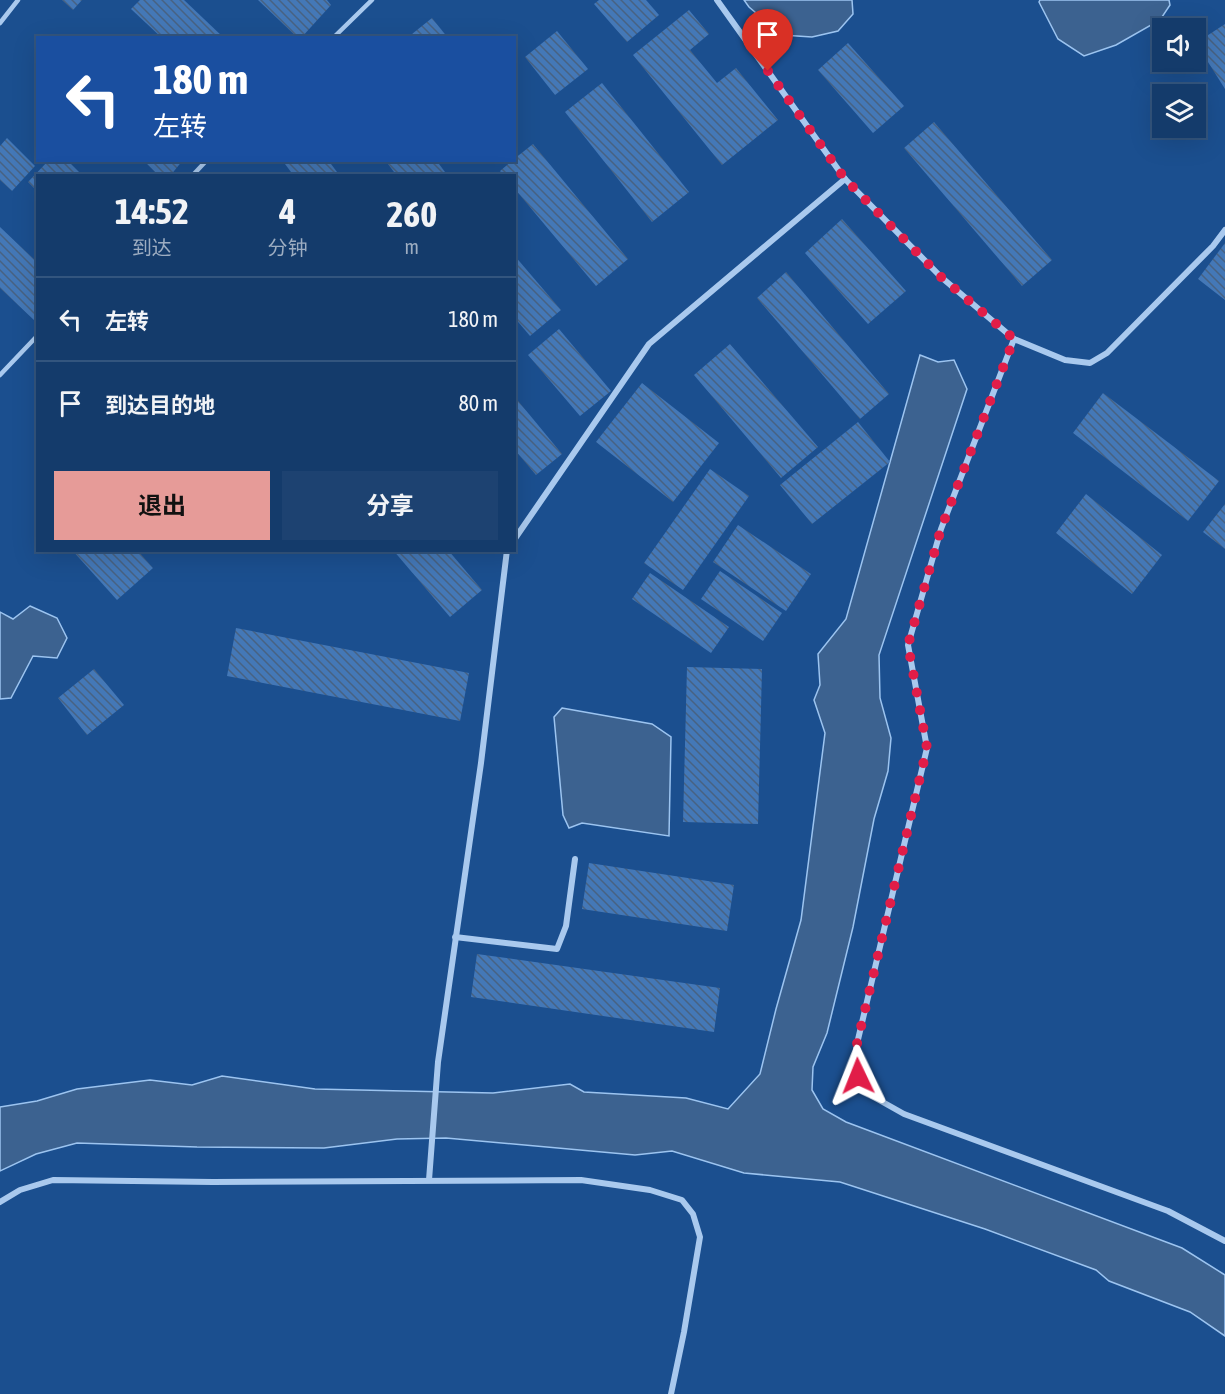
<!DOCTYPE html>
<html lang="zh">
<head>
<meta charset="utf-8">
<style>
	body { margin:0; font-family:"Asap Condensed","Noto Sans SC",sans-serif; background:#1d4271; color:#f1f3f6; height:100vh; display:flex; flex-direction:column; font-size:22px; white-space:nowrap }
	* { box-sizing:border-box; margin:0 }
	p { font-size:20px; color:#9dadc1 }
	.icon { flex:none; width:33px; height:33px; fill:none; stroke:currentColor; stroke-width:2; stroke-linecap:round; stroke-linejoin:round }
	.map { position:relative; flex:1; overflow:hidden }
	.side { position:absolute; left:36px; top:174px; width:480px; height:378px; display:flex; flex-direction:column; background:#143b6b; border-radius:0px; box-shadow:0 6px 24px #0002,0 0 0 2px #33557e }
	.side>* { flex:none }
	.guide { position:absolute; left:36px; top:36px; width:480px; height:126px; border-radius:0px; box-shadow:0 6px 24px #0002,0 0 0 2px #33557e; background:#1a4fa0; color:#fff; overflow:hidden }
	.fabs { position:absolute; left:1152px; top:18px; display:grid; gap:12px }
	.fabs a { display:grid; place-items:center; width:54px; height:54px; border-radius:0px; background:#143b6b; box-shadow:0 6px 24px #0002,0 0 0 2px #33557e; font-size:30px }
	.pin { position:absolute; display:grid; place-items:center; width:51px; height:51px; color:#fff; margin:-62px -26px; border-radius:50% 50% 50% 0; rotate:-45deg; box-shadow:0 0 6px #0007 }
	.pin .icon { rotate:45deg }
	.me { position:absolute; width:66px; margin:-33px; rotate:358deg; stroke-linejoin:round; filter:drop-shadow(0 0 4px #0008) }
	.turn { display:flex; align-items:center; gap:21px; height:126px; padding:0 18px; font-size:27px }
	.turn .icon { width:78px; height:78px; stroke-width:2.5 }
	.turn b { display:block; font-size:42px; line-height:51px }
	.eta { display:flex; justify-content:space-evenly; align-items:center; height:102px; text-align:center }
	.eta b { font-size:36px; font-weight:700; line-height:42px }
	.cta { display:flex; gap:12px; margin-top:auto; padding:12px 18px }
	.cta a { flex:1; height:69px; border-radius:0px; background:#e69b98; color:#111; font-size:24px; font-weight:700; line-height:69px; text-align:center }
	.cta a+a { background:#1d4271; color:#f1f3f6 }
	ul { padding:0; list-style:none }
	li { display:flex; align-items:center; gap:18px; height:84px; padding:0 18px; border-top:2px solid #33557e }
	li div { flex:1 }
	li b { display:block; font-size:22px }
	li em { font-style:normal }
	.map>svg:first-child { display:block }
</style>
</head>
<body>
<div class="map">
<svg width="1225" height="1394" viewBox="0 0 1225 1394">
	<defs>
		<pattern id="building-back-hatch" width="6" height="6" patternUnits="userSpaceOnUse" patternTransform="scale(1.5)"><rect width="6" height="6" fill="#4478b7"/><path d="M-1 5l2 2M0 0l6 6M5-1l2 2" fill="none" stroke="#486282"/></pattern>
	</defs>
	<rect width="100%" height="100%" fill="#1b4f8f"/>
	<g fill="#3c6290" stroke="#9cc4f0" stroke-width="1.5">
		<path d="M744,0h108l1,14 -15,17 -26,6 -30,-2 -33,-28z"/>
		<path d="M1040,0h129l1,5 -10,15 -44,25 -32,11 -26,-17 -19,-37z"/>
		<path d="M920,355l18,7 16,-2 13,29 -88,266 1,43 11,40 -3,33 -14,48 -21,108 -26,106 -14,34 -1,23 11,19 23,13 336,126 43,27v61l-35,-24 -81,-31 -13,-11 -111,-41 -145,-47 -96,-9 -72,-22 -37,4 -189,-17 -49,1 -73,9 -127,-1 -120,-4 -41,11 -36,17v-64l37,-6 40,-12 73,-9 42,5 30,-9 93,13 178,4 77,-9 14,8 102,6 42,11 32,-35 16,-65 25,-89 24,-187 -11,-33 6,-15 -2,-31 28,-35z"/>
		<path d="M30,606l27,12 10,20 -10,20 -24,-2 -22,42 -11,1v-87l13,7z"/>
		<path d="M562,708l90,16 19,13 -2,99 -87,-13 -13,5 -6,-13 -9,-98z"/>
	</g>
	<g fill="url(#building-back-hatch)">
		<path d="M62,0h20l-9,10z"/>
		<path d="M140,0h44l40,38h-62l-31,-29z"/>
		<path d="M258,0h69l4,5 -30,33h-3z"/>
		<path d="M599,0h47l13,15 -32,27 -33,-38z"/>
		<path d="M689,10l20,24 -19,16 27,33 19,-15 42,52 -56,45 -89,-110z"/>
		<path d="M432,18l16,20h-41z"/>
		<path d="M1225,24v65l-29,-46z"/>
		<path d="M557,31l31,38 -33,26 -30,-38z"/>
		<path d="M848,43l56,63 -31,27 -55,-63z"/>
		<path d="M602,83l87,109 -37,30 -87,-110z"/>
		<path d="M934,122l118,138 -30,26 -118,-138z"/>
		<path d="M7,138l28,28 -23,25 -12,-11v-34z"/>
		<path d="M533,144l95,115 -32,27 -82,-98v-12h-10l-4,-5 13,-11h1v-1z"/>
		<path d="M49,160h18l16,16h-45v16l-10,-10z"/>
		<path d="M143,160h40l-13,16h-11z"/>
		<path d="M282,160h46l12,16h-46z"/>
		<path d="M385,160h51l12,16h-51z"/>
		<path d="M842,219l64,72 -38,33 -63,-71z"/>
		<path d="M0,227l38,36v55l-3,3 -35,-33z"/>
		<path d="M1225,243v57l-27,-21z"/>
		<path d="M514,255l47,55 -31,26 -16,-19z"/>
		<path d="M786,272l103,122 -29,25 -103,-121z"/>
		<path d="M559,329l52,62 -31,25 -52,-61z"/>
		<path d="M730,344l88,103 -37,31 -87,-103z"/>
		<path d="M642,383l77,60 -46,59 -77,-60z"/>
		<path d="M1103,393l116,88 -31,40 -115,-88z"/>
		<path d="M514,396l48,58 -26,21 -22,-26z"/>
		<path d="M858,422l32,40 -78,62 -32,-39z"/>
		<path d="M710,469l39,27 -66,94 -39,-27z"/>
		<path d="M1086,494l76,61 -30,39 -76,-61z"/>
		<path d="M1225,504v45l-22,-17z"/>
		<path d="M738,525l73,49 -25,37 -73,-49z"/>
		<path d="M72,550h65l16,18 -36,32z"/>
		<path d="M393,550h55l34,40 -32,27z"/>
		<path d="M720,571l62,42 -19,28 -62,-42z"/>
		<path d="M650,573l79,54 -18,26 -79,-54z"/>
		<path d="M236,628l233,45 -9,48 -233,-45z"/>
		<path d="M687,667l75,2 -4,155 -75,-2z"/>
		<path d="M94,669l30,36 -37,30 -29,-37z"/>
		<path d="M589,863l145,22 -7,46 -145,-22z"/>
		<path d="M477,954l243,34 -6,44 -243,-35z"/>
	</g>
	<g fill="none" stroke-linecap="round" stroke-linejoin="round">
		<g stroke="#a9c9ee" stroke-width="4.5">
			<path d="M0,23l18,-23"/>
			<path d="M333,38l39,-38"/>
			<path d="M192,176l15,-16"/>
			<path d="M0,375l38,-40"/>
		</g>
		<g stroke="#a9c9ee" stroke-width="6">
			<path d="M717,0l128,179 96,98 73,62 51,21 25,3 17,-10 106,-107 12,-16"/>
			<path d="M1014,339l-73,190 -33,116 19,103 -71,300 1,28 15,20 32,18 264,97 57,30"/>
			<path d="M514,540l135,-196 196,-165"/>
			<path d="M455,937l102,12 9,-23 9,-67"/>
			<path d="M429,1180l9,-118 43,-299 26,-213"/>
			<path d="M0,1202l20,-12 33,-10 160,2 368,-2 69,10 32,10 11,14 7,23 -16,95 -13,62"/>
		</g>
	</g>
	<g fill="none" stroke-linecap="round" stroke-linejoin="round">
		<path stroke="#e11d48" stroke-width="10" stroke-dasharray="0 18" d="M768,71l77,108 96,98 73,62 -73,190 -33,116 19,103 -71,300 2,28"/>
	</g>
</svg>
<div class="fabs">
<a><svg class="icon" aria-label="sound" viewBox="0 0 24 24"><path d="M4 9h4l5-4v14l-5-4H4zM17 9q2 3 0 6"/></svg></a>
<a><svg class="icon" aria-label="layers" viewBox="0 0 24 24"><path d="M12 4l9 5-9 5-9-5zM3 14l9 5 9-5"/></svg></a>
</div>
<div class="pin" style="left:768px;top:71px;background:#d93025"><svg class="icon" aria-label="arrive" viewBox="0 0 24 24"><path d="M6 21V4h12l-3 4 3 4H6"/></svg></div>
<svg class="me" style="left:858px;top:1076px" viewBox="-20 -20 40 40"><path d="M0-17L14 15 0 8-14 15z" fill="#e11d48" stroke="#fff" stroke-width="4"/></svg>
<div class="guide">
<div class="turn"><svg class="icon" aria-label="left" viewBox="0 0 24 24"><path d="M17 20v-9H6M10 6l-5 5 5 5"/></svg><div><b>180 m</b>左转</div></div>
</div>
<section class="side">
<div class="eta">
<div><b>14:52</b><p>到达</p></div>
<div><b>4</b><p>分钟</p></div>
<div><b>260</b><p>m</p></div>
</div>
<ul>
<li><svg class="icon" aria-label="left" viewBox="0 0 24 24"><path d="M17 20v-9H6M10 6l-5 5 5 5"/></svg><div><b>左转</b></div><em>180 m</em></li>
<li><svg class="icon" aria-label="arrive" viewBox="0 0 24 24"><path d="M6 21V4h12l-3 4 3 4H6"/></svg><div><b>到达目的地</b></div><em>80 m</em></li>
</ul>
<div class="cta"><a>退出</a><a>分享</a></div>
</section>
</div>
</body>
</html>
